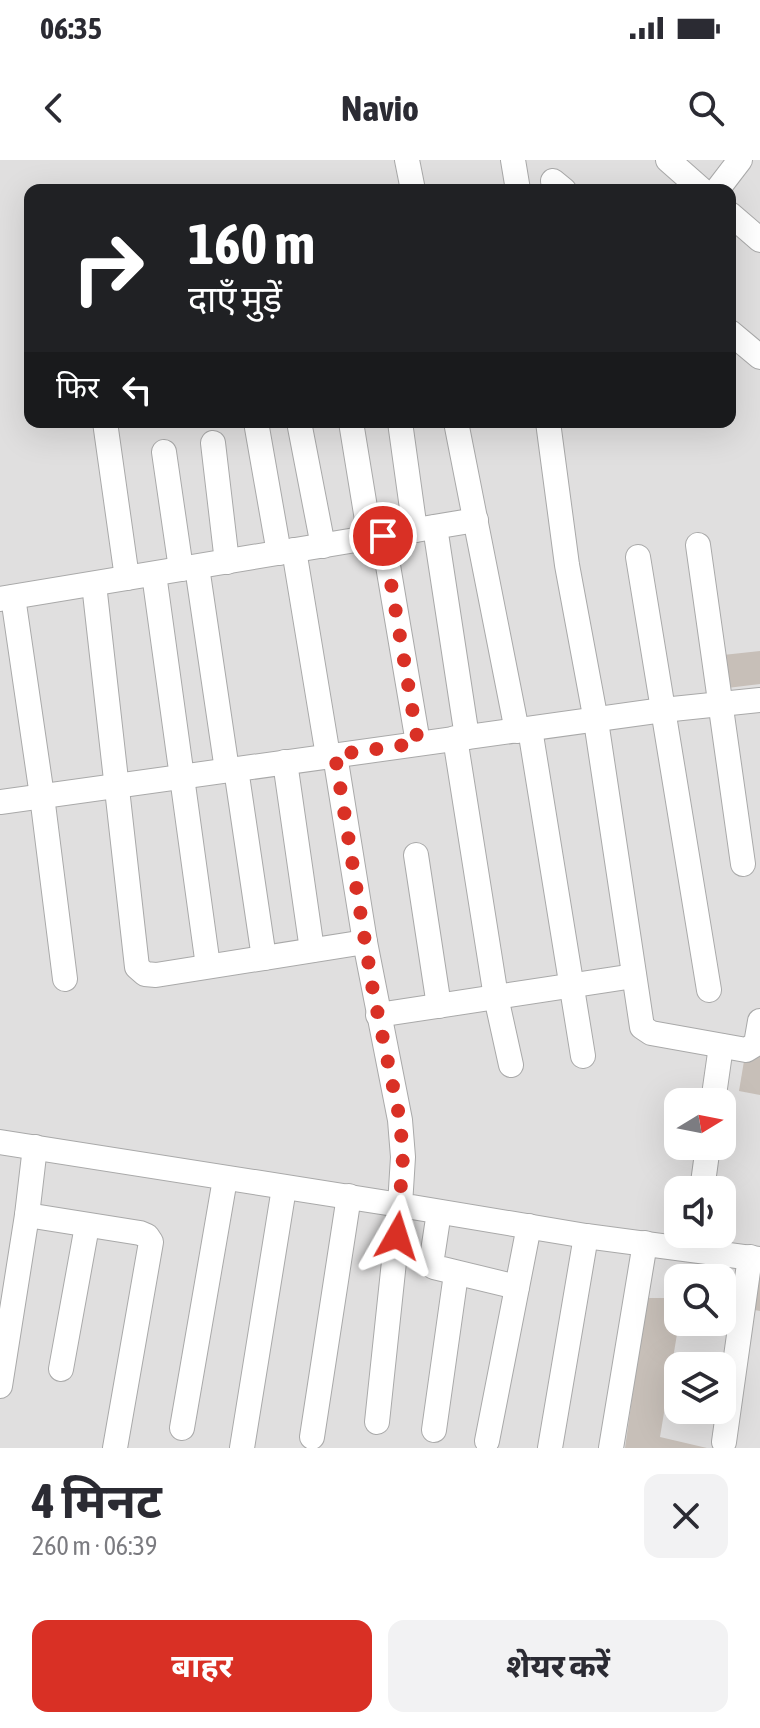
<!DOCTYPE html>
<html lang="hi">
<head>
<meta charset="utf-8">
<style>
	body { margin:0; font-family:"Asap Condensed","Noto Sans Devanagari",sans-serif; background:#f2f2f3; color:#2b2b33; height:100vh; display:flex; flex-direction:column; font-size:30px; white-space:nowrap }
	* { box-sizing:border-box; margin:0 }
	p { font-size:26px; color:#7c7c81 }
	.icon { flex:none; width:44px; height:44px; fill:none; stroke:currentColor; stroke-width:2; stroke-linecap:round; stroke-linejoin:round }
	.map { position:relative; height:1288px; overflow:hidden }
	.drawer { display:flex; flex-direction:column; background:#fff; flex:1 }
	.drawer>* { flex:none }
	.top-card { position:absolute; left:24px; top:24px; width:712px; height:244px; border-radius:16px; box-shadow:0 8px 32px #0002; background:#202124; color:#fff; overflow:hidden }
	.needle { width:52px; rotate:80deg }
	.fabs { position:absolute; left:664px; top:928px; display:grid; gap:16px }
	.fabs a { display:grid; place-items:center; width:72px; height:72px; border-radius:16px; background:#fff; box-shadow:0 8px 32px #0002; font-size:40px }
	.pin { position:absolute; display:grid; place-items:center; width:68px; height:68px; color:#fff; margin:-34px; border:4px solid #fff; border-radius:50%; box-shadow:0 2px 8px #0007 }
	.me { position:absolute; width:88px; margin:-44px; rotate:6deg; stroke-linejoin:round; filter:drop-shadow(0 0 6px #0008) }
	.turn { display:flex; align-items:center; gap:28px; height:168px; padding:0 32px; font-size:36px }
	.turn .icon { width:104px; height:104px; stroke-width:2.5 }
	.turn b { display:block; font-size:56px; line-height:68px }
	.then { display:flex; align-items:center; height:76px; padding:0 32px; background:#0003; gap:16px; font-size:30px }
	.round { display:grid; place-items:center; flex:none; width:84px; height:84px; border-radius:16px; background:#f2f2f3 }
	.headline { display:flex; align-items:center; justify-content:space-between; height:136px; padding:0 32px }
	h1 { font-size:48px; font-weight:700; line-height:60px }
	.action { display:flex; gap:16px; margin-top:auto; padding:16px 32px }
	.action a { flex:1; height:92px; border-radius:16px; background:#d93025; color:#fff; font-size:32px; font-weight:700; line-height:92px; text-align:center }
	.action a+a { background:#f2f2f3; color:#2b2b33 }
	.status { display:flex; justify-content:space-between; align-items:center; height:56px; padding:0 40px; background:#fff; direction:ltr }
	.status svg { height:22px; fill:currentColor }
	header { display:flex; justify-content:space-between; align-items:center; height:104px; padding:0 32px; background:#fff; font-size:36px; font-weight:700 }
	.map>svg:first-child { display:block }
</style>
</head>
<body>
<div class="status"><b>06:35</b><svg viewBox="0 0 49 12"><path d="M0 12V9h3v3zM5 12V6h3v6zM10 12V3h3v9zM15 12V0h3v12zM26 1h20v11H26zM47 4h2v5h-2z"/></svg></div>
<header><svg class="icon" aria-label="back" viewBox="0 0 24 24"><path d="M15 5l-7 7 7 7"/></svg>Navio<svg class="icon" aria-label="search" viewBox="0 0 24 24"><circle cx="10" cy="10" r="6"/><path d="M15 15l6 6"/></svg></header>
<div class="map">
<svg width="760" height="1288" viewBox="0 0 760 1288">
	<rect width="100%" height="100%" fill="#f2efe9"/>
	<path fill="#e0dfdf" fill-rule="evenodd" d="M0,0h760v1288h-760zM30,30h700v232h-700zM678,942h44v44h-44zM678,1030h44v44h-44zM678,1118h44v44h-44zM678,1206h44v44h-44z"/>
	<g fill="#c7bfb8">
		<path d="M760,491v33l-33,4 -4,-33z"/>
		<path d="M745,895l15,2v38l-21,-4z"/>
		<path d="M753,1119l7,1v31l-11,-2z"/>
		<path d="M646,1138h32l1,24 -19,115 47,11h-82z"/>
	</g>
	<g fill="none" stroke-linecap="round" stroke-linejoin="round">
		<g stroke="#a9a9a9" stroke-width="26">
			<g id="minor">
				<path d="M407,0l6,30"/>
				<path d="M513,0l5,30"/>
				<path d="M668,0l34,30"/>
				<path d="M553,21l11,9"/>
				<path d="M717,30l23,-30"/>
				<path d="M730,54l30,26"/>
				<path d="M730,172l30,25"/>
				<path d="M105,262l22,156"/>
				<path d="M256,262l23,131"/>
				<path d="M299,262l24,124"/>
				<path d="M351,262l19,116"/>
				<path d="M400,262l15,108"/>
				<path d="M456,262l61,309"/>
				<path d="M548,262l19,143 29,156 46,306 9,6 95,17 10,-6 4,-23"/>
				<path d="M213,283l14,119"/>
				<path d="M164,292l17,117"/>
				<path d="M435,367l32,210"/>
				<path d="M383,376l35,207"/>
				<path d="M698,385l45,319"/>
				<path d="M294,390l34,206"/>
				<path d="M638,397l71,433"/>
				<path d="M197,407l30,203"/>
				<path d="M154,414l54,392"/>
				<path d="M94,424l43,383 8,7 11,1 209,-33"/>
				<path d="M13,437l29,199 23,183"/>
				<path d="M0,439l476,-79"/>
				<path d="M530,569l53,327"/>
				<path d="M455,578l41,259 15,68"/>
				<path d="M335,595l30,187 35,178 3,37 -3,48 186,31 174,23"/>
				<path d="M285,602l27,188"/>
				<path d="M236,609l28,189"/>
				<path d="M0,642l663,-92 97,-10"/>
				<path d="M416,695l23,151"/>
				<path d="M378,855l256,-39"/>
				<path d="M713,942l8,-56"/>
				<path d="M0,982l400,63 -23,217"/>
				<path d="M702,1030l6,-44"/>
				<path d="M439,1052l-7,46 2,9 83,20"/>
				<path d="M27,1055l113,18 7,3 4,6 -36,206"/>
				<path d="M61,1209l26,-143"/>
				<path d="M0,1226l27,-171 8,-68"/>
				<path d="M182,1268l43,-249"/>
				<path d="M434,1270l22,-156"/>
				<path d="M312,1277l37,-241"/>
				<path d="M487,1281l42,-215"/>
				<path d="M724,1282l26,-185"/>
				<path d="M242,1288l42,-260"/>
				<path d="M550,1288l36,-212"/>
				<path d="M611,1288l34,-205"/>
			</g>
		</g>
		<use href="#minor" stroke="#fff" stroke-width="24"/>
	</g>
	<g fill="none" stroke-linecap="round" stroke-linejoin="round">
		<path stroke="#d93025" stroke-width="14" stroke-dasharray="0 25.2" d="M383,376l35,207 -83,12 38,236 27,129 3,37 -6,79"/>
	</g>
</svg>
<div class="fabs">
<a><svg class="needle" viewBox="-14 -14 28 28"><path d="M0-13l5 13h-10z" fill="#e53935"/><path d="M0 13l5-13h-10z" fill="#7c7c81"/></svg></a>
<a><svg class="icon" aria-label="sound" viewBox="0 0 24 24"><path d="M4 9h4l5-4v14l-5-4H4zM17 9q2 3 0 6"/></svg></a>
<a><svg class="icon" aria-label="search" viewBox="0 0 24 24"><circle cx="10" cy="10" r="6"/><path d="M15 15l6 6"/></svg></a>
<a><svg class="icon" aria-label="layers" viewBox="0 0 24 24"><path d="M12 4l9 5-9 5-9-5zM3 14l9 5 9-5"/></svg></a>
</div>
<div class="pin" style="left:383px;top:376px;background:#d93025"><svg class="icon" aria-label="arrive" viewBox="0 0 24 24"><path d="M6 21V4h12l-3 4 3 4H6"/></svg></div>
<svg class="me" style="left:397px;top:1076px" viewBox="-20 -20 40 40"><path d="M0-17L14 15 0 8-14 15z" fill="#d93025" stroke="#fff" stroke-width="4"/></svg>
<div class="top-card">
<div class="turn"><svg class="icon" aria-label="right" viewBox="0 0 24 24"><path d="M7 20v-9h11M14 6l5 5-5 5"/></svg><div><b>160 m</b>दाएँ मुड़ें</div></div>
<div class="then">फिर<svg class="icon" aria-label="left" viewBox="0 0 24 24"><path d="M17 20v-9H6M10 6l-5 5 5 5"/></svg></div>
</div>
</div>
<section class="drawer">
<div class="headline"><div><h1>4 मिनट</h1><p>260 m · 06:39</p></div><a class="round"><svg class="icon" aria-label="close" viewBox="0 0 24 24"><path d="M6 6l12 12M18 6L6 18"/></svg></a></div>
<div class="action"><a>बाहर</a><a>शेयर करें</a></div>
</section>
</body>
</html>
